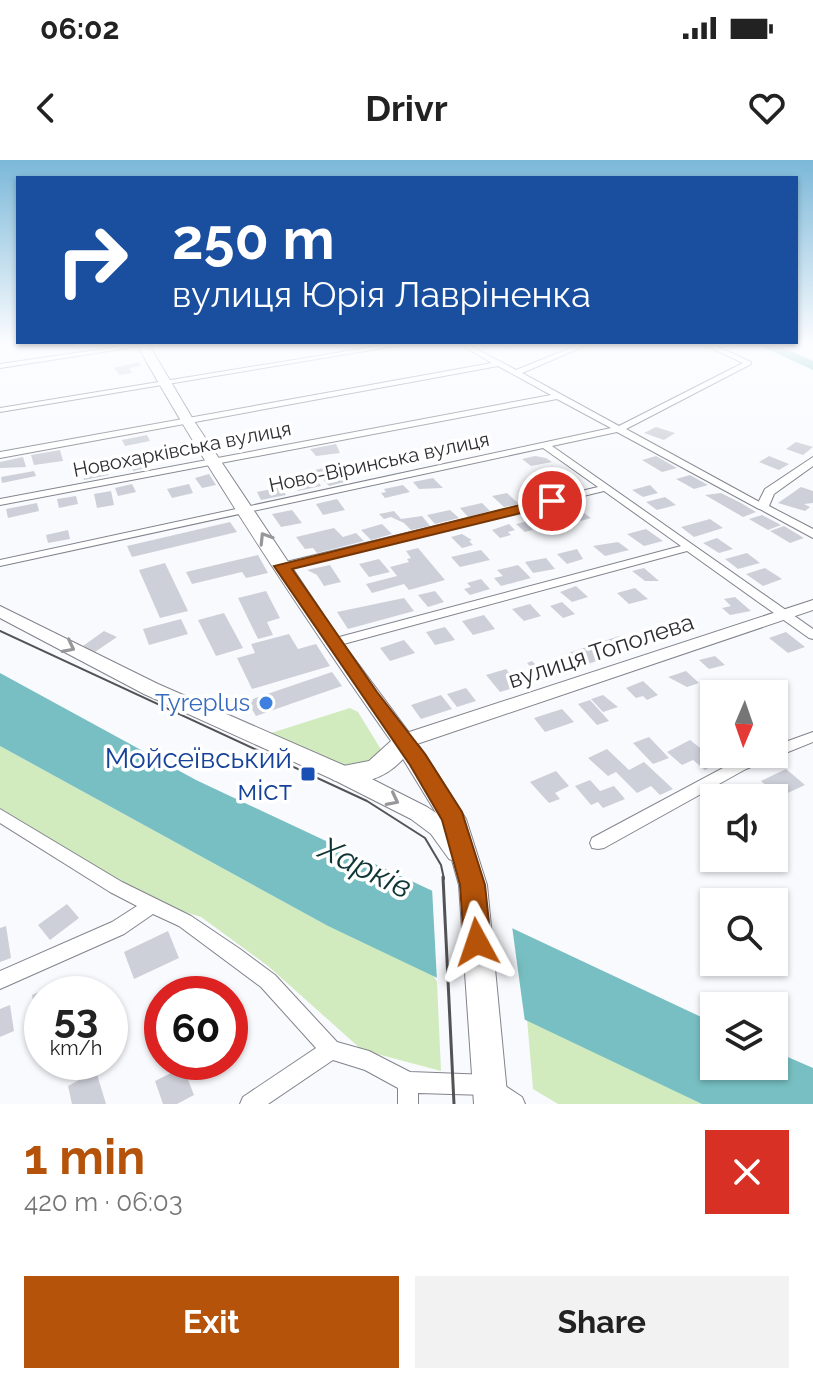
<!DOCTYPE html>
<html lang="en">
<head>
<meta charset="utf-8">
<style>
	body { margin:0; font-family:Raleway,sans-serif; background:#f2f2f2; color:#222; height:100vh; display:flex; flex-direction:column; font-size:30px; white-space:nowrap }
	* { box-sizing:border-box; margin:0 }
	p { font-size:26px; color:#767676 }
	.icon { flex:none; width:44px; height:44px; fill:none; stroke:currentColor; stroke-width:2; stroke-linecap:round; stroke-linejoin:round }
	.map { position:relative; height:944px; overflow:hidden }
	.drawer { display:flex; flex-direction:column; background:#fff; flex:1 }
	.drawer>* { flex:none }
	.hud { position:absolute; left:16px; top:16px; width:782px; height:168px; border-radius:0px; box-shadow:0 2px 6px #0004; background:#1a4fa0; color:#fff; overflow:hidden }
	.needle { width:52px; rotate:182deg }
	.fabs { position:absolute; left:700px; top:520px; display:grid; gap:16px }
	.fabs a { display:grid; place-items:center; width:88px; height:88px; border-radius:0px; background:#fff; box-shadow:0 2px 6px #0004; font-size:40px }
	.speed { position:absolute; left:24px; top:816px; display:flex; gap:16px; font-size:40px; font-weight:700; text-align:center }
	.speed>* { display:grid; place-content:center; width:104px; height:104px; border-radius:50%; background:#fff; box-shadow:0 2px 6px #0004; line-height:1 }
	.speed small { font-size:20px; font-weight:400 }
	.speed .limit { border:12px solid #d22; background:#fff; color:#111 }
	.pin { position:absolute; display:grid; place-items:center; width:68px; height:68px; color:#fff; margin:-34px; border:4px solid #fff; border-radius:50%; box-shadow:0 2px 8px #0007 }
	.me { position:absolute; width:88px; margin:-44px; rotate:355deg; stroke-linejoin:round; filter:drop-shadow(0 0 6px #0008) }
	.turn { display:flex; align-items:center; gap:28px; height:168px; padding:0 24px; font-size:36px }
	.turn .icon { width:104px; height:104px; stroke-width:2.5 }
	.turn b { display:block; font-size:56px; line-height:68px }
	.round { display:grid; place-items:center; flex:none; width:84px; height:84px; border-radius:0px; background:#f2f2f2 }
	.head { display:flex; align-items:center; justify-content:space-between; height:136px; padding:0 24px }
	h1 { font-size:48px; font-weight:700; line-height:60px; color:#b45309 }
	.cta { display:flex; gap:16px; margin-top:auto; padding:16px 24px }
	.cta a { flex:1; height:92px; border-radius:0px; background:#b45309; color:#fff; font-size:32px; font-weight:700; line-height:92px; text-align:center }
	.cta a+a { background:#f2f2f2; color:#222 }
	.status { display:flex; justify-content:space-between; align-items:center; height:56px; padding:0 40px; background:#fff; direction:ltr }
	.status svg { height:22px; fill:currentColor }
	header { display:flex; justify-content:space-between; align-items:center; height:104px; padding:0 24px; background:#fff; font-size:36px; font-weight:700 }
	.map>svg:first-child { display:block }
</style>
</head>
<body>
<div class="status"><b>06:02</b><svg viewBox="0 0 49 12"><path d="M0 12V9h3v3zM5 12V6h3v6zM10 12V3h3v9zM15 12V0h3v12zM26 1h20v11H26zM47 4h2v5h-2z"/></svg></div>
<header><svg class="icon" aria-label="back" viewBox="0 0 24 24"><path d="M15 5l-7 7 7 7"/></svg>Drivr<svg class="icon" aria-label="heart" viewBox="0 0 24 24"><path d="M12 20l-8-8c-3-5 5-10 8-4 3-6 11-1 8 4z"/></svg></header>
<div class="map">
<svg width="813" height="944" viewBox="0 0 813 944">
	<rect width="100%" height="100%" fill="#f9fafe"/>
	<g fill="#d1ebbf">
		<path d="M350,548l8,4 24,39 -16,14 -21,1 -70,-27 -4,-6z"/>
		<path d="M0,586l328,180 105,49 4,7 4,89 -79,-21 -94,-84 -67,-49 -48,-15 -153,-94z"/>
		<path d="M527,859l175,85h-144l-25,-15z"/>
	</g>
	<path fill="#77bfc2" d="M0,513l196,107 518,243v43h60v-15l39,17v36h-111l-374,-178 -328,-180z"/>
	<path fill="#f9fafe" d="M432,728l80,38 13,96 -88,-41z"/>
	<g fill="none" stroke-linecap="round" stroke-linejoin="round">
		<path fill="#77bfc2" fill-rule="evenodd" d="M759,185h18l36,16v9z"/>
	</g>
	<g fill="#ced0d9">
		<path d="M138,202l3,4 -12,2 3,5 -13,2 -5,-7z"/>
		<path d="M656,267l19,6 -11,7 -20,-7z"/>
		<path d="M147,275l3,6 -25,5 -3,-6z"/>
		<path d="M796,282l17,5 -10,8 -17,-6z"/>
		<path d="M336,284l4,9 -24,3 -6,-7z"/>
		<path d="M60,290l3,11 -29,4 -3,-10z"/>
		<path d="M535,296l11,2 6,4 -21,4 -9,-7z"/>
		<path d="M656,296l21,12 -15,4 -20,-12z"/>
		<path d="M769,296l20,8 -10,6 -20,-8z"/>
		<path d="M23,297l3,10 -26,1v-6z"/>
		<path d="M145,297l5,10 -17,4 -4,-11z"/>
		<path d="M333,306l4,5 -7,1 5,6 8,-2 5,5 -19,5 -14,-16z"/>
		<path d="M91,307l1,5 15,-2 2,5 -25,5 -2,-11z"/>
		<path d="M34,311l2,5 -34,7 -1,-6z"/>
		<path d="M209,314l7,11 -14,3 -7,-10z"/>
		<path d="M690,315l18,10 -14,4 -18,-10z"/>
		<path d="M433,318l10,10 -24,1 -6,-7z"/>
		<path d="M316,319l5,7 -23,5 -5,-7z"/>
		<path d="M132,324l4,8 -18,4 -3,-8z"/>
		<path d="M189,324l4,9 -21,5 -5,-9z"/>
		<path d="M403,325l7,7 -25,6 -4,-5 5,-1 -2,-3z"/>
		<path d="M650,325l8,8 -15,4 -11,-7z"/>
		<path d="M281,327l5,8 -25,5 -4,-8z"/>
		<path d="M801,327l12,4v12l-9,1 6,3 -5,4 -27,-8z"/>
		<path d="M111,331l3,14 -17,3 -3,-14z"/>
		<path d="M507,333l12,11 -15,3 -12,-11z"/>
		<path d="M721,333l20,10 15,9 -13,5 -38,-22z"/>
		<path d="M76,336l2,8 -19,4 -2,-9z"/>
		<path d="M665,337l11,8 -19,5 -11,-8z"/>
		<path d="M337,339l8,11 -22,5 -7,-11z"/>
		<path d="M37,343l2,8 -31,7 -2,-9z"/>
		<path d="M482,343l8,8 -22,6 -8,-9z"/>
		<path d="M577,348l14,10 -28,8 -8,-7 10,-2 -5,-5z"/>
		<path d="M292,350l10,13 -21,4 -9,-13z"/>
		<path d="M450,350l9,8 -24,6 -8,-9z"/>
		<path d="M394,351l7,8 21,-3 8,10 -19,4 -7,-7 -13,-6 -7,2 -5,-5z"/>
		<path d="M762,355l19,10 -13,5 -19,-11z"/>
		<path d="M548,356l9,7 -32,9 -9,-8z"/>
		<path d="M710,359l13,9 -29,9 -13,-10z"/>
		<path d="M230,362l7,10 -105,25 -5,-11z"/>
		<path d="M382,364l10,10 -21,6 -10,-10z"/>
		<path d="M509,364l6,6 -7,2 3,3 -11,3 -8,-8z"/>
		<path d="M784,366l20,12 -14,5 -20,-12z"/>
		<path d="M334,368l9,9 13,-4 8,8 -47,12 -4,-5 -8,1 -9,-12z"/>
		<path d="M646,369l17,12 -19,5 -17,-12z"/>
		<path d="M68,370l2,9 -22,4 -2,-8z"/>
		<path d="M462,374l10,6 -3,1 4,4 -11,3 -11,-11z"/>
		<path d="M717,378l16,11 -14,4 -16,-10z"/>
		<path d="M618,382l11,8 -24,6 -12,-10z"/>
		<path d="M418,388l27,32 -36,10 -5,-6 -32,9 -6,-9 31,-8 -7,-9 19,-5 -2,-3 4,-1 -5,-7z"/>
		<path d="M577,389l6,10 -16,5 -10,-10z"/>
		<path d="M481,390l9,10 -30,7 -9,-10z"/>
		<path d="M747,393l13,10 -22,6 -13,-10z"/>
		<path d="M258,395l10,18 -22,5 -4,-6 -50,12 -6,-12z"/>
		<path d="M546,398l9,11 -22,4 -8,-11z"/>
		<path d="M379,399l11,13 -21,5 -10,-13z"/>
		<path d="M165,403l23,48 -28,7 -21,-48z"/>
		<path d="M330,405l11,17 -17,4 -7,-11 -10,-5z"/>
		<path d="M518,405l13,13 -30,8 -7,-8 9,-2 -6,-6z"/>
		<path d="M644,408l15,13h-14l-13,-10z"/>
		<path d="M765,408l17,11 -19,7 -17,-12z"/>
		<path d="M481,419l9,10 -20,6 -6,-6 7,-2 -4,-4z"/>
		<path d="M576,426l12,11 -16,5 -12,-10z"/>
		<path d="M635,428l13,11 -19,5 -12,-11z"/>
		<path d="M266,431l14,27 -13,4 6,13 -15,4 -20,-41z"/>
		<path d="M435,431l9,11 -16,5 -10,-12z"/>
		<path d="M735,437l16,14 -21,4 -8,-7 9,-2 -7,-7z"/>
		<path d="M404,438l10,13 -66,18 -11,-17z"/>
		<path d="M562,442l13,12 -12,4 -13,-12z"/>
		<path d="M530,444l11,12 -17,5 -12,-12z"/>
		<path d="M224,453l19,35 -27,8 -18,-36z"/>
		<path d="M484,455l11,14 -22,6 -11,-14z"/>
		<path d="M181,459l7,15 -39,11 -6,-16z"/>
		<path d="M445,467l10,13 -20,5 -9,-13z"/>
		<path d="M104,471l13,6 -22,15 -12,-6z"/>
		<path d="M786,472l19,15 -17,6 -19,-15z"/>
		<path d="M289,474l9,15 18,-5 14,22 -78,23 -15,-31 18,-5 -4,-9z"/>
		<path d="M619,476l14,12 -15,6 -14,-13z"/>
		<path d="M404,480l11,13 -25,8 -10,-13z"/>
		<path d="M592,485l14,13 -27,9 -13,-13z"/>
		<path d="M715,496l10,9 -16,4 -10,-9z"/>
		<path d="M532,501l4,4 10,-3 12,13 -15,5 -16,-17z"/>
		<path d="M506,509l14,17 -20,6 -14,-17z"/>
		<path d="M686,511l13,12 -12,4 -19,-10z"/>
		<path d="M332,512l10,14 -86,30 -9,-15z"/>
		<path d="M643,521l15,14 -11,5 -4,-4 -7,2 -10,-10z"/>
		<path d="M466,528l10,13 -19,6 -10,-13z"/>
		<path d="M441,535l11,14 -31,10 -10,-14z"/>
		<path d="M603,535l15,12 -15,5 -12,-13z"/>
		<path d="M590,540l19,21 -12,4 -19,-21z"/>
		<path d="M562,549l12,13 -29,10 -11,-14z"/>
		<path d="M649,577l20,21 -16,6 -20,-21z"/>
		<path d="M690,580l28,22 -13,8 -12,-10 -11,5 -15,-13z"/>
		<path d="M607,589l22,21 15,-8 29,27 -13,6 -9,-9 -14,7 -21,-21 -8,4 -20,-18z"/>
		<path d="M786,609l19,16 -26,12 -18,-16z"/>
		<path d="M556,611l13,15 -14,7 5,6 -11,4 -19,-21z"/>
		<path d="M590,620l10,11 14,-5 11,13 -22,9 -5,-6 -7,3 -16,-19z"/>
		<path d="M67,744l12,14 -29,22 -12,-15z"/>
		<path d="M6,766l5,32 -11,4v-34z"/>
		<path d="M168,771l11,27 -45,21 -10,-27z"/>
		<path d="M67,820l3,14h-28l-3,42 -7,-41z"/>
		<path d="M10,845l4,26 -14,6v-28z"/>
		<path d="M183,907l11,28 -17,9h-14l-8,-23z"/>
		<path d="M96,911l10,33h-34l-4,-18z"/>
	</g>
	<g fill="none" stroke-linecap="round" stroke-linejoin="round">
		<g stroke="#82838c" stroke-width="2">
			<g id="minor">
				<path d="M130,185h17l-147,23v-4z"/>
				<path d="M385,185h16l-401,67v-4z"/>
				<path d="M461,185h8l47,25 62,-25h9l-65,28 97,53 124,-63 -38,-18h9l37,17v2l-125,65 139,76v4h-6l-142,-77 -65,14 261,183v10l-4,-1 -122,-87 -351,95h-8l-2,-3 2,-3 353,-94 -77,-55 -322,78 -5,-3 5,-3 316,-76 -55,-39 -543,118v-6l611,-132 -54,-29 -557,106v-6l551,-104 -53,-29 -498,92v-6l492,-89z"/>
				<path d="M813,572v10l-67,27 -142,79 -6,1 -6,-1 -2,-5 2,-5 144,-77 19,-7h19v-8z"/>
				<path d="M0,649l122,73 69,34 49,33 35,26 62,67 32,9 41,21 79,3 33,22 3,7h-27l-12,-9 -68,-2v11h-20v-16l-33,-18 -32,-10 -65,44h-28l3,-7 73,-49 -55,-61 -82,-61 -26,-12 -29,20 -124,55v-18l112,-49 25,-16 -27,-14 -110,-69z"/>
			</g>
		</g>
		<g stroke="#82838c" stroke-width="2">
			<g id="tertiary">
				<path d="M813,297v9l-39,28 -5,12 44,23v9l-57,-31 9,-18z"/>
				<path d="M813,440v10l-402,136h-14l-2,-5 2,-5z"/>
			</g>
		</g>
		<g stroke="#82838c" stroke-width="2">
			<path id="secondary" d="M0,446l158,78 192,84 77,39 20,13 23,32 -3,7 -9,3 -9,-3 -18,-25 -20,-15 -77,-39 -190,-86 -144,-76z"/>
		</g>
		<g stroke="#82838c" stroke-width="2">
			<path id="primary" d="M137,185h12l45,76 145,217 86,116 41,65 21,66 21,219h-34l-15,-219 -18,-64 -38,-62c-17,19 -44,29 -70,21l-3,-6 3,-6 36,-7 22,-20c-90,-128 -177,-259 -254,-396z"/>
		</g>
		<use href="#minor" fill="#fff" fill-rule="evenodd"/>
		<use href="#tertiary" fill="#fff" fill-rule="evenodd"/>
		<use href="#secondary" fill="#fff" fill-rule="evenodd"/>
		<use href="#primary" fill="#fff" fill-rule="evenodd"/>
		<path stroke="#535357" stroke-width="2" d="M0,471l367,170 58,37 16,27 3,14"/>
		<path stroke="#535357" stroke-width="3" d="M443,717l11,227"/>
	</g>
	<defs><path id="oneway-chevron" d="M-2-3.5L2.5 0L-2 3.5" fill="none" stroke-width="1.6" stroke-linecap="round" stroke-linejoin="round" transform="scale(2)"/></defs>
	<g stroke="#979799">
		<use href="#oneway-chevron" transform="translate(265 378) rotate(-122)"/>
		<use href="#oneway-chevron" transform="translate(69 487) rotate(27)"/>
		<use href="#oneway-chevron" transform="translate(393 640) rotate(27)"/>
	</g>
	<linearGradient id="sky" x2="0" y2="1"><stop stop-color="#7bb8d9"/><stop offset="0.58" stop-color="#fcfdff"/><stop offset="1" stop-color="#fcfdff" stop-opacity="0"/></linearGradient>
	<rect width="813" height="317" fill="url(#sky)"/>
	<path fill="#b45309" stroke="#753606" stroke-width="2" d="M552,337l8,4 -2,3 -266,65 85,123 48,62 37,58 23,73 6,57 -4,9 -10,4 -9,-4 -4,-9 -4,-57 -18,-65 -32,-55 -136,-199z"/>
	<circle fill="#3f7fe0" stroke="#fff" stroke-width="3" cx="266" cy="543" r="8"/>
	<rect fill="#1a4fb4" stroke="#fff" stroke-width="3" x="300" y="606" width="16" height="16" rx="4"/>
	<g text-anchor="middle" stroke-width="7" stroke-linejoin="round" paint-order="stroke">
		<g font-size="20" fill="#2f2f33" stroke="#fff">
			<text transform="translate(182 289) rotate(-11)" y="7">Новохарківська вулиця</text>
			<text transform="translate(379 302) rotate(-12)" y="7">Ново-Віринська вулиця</text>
		</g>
		<g font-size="24" fill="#2f2f33" stroke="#fff">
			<text transform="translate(601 491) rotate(-18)" y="8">вулиця Тополева</text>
		</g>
		<g font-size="24" fill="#366cbe" stroke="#fff" text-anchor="end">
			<text x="250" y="551">Tyreplus</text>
		</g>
		<g font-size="28" fill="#164399" stroke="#fff" text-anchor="end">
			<text x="292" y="608">Мойсеївський<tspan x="292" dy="32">міст</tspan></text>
		</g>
		<g font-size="32" font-style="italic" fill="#0f3435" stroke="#fff">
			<text transform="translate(366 708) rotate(26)" y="11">Харків</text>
		</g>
	</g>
</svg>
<div class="fabs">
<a><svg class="needle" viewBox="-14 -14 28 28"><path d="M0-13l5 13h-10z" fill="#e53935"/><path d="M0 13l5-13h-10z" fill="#767676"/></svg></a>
<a><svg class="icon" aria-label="sound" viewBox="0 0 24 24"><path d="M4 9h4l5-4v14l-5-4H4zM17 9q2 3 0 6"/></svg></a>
<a><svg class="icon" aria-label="search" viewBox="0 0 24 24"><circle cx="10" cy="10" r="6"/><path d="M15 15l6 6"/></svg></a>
<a><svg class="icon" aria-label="layers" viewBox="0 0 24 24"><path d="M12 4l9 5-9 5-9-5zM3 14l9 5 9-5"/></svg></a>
</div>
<div class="speed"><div>53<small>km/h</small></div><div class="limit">60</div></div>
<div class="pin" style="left:552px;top:341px;background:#d93025"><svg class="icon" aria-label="arrive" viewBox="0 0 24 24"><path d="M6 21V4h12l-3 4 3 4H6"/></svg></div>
<svg class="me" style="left:477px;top:782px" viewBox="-20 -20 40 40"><path d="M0-17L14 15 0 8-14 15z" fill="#b45309" stroke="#fff" stroke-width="4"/></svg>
<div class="hud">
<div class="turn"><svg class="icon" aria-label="right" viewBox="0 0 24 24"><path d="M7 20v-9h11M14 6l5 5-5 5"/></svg><div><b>250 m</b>вулиця Юрія Лавріненка</div></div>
</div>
</div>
<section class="drawer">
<div class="head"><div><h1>1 min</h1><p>420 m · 06:03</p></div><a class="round" style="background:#d93025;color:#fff"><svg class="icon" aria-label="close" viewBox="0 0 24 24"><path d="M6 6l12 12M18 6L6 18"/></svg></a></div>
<div class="cta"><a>Exit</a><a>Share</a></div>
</section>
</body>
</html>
